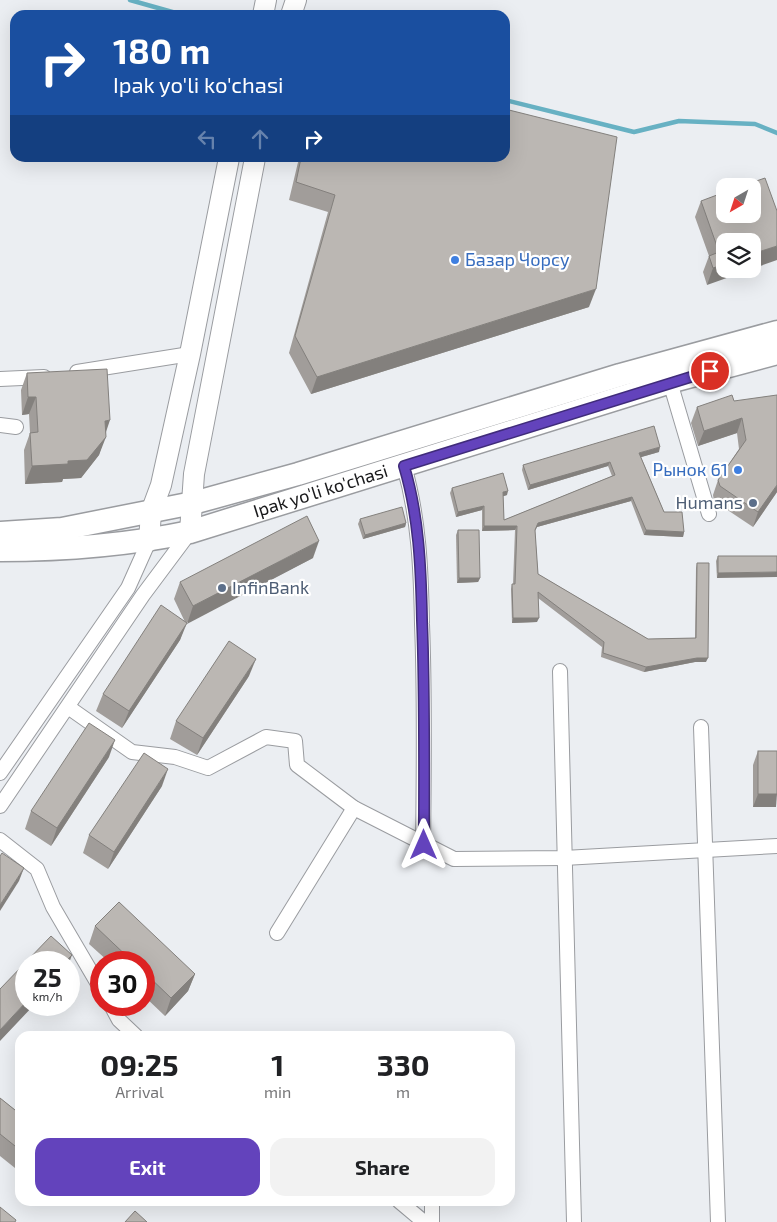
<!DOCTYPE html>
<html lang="en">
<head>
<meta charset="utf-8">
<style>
	body { margin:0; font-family:"Exo 2",sans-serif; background:#f2f2f2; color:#202124; height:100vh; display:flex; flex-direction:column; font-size:19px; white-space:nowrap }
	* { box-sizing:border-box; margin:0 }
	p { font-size:16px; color:#757577 }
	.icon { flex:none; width:28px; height:28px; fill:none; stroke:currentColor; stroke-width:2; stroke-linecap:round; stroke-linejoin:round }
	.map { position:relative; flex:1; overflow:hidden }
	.details { position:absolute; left:15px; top:1031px; width:500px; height:175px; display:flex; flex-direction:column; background:#fff; border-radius:15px; box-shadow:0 5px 20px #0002 }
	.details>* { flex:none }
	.guide { position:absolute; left:10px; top:10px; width:500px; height:152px; border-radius:15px; box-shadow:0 5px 20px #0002; background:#1a4fa0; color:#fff; overflow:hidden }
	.needle { width:32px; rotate:219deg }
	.tools { position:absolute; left:716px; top:178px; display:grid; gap:10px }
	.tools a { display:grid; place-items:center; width:45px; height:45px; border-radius:10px; background:#fff; box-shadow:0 5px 20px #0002; font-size:25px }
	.speed { position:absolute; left:15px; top:951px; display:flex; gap:10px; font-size:25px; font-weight:700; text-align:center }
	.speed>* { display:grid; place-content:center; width:65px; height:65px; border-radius:50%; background:#fff; box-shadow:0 5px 20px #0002; line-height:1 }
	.speed small { font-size:12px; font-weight:400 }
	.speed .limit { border:8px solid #d22; background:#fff; color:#111 }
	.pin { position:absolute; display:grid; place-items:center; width:42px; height:42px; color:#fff; margin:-21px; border:2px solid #fff; border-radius:50%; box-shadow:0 1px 5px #0007 }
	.me { position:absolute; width:55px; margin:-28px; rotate:0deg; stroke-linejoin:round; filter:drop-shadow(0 0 4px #0008) }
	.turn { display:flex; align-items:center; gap:18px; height:105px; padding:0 20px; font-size:22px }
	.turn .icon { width:65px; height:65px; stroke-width:2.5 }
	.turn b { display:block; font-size:35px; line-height:42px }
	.lanes { display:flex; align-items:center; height:48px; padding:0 20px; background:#0003; justify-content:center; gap:25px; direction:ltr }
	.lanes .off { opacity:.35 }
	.eta { display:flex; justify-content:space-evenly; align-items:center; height:85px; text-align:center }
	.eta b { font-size:30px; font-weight:700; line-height:35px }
	.cta { display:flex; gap:10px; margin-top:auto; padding:10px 20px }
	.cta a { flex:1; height:58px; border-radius:15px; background:#6343bc; color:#fff; font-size:20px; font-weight:700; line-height:58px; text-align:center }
	.cta a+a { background:#f2f2f2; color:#202124 }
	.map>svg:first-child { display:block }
</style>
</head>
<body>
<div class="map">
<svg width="777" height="1222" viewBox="0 0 777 1222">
	<rect width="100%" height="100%" fill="#ebeef2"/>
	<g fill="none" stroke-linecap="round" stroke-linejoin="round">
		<g stroke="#67b1c3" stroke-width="4.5">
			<path d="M130,0l53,15"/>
			<path d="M505,100l129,32 45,-11 76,3 22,9"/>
		</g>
		<g stroke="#9a9ca0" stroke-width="16">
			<g id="minor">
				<path d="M77,372l113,-18"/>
				<path d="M0,379l44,-2"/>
				<path d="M670,382l39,132"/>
				<path d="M0,425l16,2"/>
				<path d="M404,466c15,52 17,104 18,158 3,73 2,147 1,221"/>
				<path d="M560,671l14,551"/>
				<path d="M68,707l64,45 43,5 33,11 58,-31 29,4 2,24 57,43 100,51 110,-1 213,-12"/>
				<path d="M701,727l17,495"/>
				<path d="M0,773l128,-185 21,-47"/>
				<path d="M0,806l143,-211 47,-63"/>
				<path d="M0,840l37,29 16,38 48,82"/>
				<path d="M277,933l77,-125"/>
				<path d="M111,1005l8,15 17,16"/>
				<path d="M399,1201l25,21"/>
				<path d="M432,1222v-21"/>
			</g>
		</g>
		<g stroke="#9a9ca0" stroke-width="22">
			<g id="secondary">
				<path d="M263,15l3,-15"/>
				<path d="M291,15l5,-15"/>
				<path d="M190,532l4,-58 61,-316"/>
				<path d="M149,541l2,-29 10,-27 29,-131 39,-196"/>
			</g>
		</g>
		<g stroke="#9a9ca0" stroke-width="25">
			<g id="primary">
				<path d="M0,533l62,-4 131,-26 105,-29 322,-99 157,-43"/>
				<path id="s1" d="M0,550c64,0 128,-5 190,-18l487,-152 100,-27"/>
			</g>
		</g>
		<use href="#minor" stroke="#fff" stroke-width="14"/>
		<use href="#secondary" stroke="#fff" stroke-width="20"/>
		<use href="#primary" stroke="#fff" stroke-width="22"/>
	</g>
	<g fill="#a19d9a">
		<path d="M299,158h206l84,149 -278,87 -22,-41 39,-141 -39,-12z"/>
		<path d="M701,201l76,10 -70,74 -4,-13 6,-16 -14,-39z"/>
		<path d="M27,373l79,59 -7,23 -18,23 -18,1 -1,3 -37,2 -1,-34 6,-17 -1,-19 -7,1 -1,-25z"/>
		<path d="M734,401l43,91 -24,35 -39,-26 -1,-6 5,-15 21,-31 -2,-16 -39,13 -7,-23 6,-16z"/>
		<path d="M659,452l-18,5 23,55 20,20 -1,5 -39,-2 -13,-34 -94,26 -2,4 3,43 110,65 47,-1 1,-70 1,-5 9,99h-11l-51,10 -43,-15 1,-10 -64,-49 -1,24 -25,1 -1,-34 1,-5h1l2,-54 -33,1v-21l-26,7 -6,-24 2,-5 55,7 -4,1 1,24 108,-44 -4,-10 -80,24 -6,-20 1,-5z"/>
		<path d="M360,519l46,4 -1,4 -42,12 -5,-15z"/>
		<path d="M458,530l22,48 -2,4 -21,1 -1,-48z"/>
		<path d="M718,556h59l-60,22 -1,-17z"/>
		<path d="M313,558l-127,65 -6,17 -58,88 -26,-17 7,-17 82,-72 -11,-23 6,-17z"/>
		<path d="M249,676l-52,79 -27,-16 6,-18z"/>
		<path d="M758,751l18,56h-23v-42z"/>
		<path d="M109,757l-58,89 -26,-17 6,-18z"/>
		<path d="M162,786l-54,83 -25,-16 6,-18z"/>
		<path d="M95,926l100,48 -7,17 -23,25 -21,-20v-34h-35l-20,-18z"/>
		<path d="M0,1098l20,16v58l-20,-16z"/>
	</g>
	<g fill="#83807d">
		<path d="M777,246v14l-70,25 6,-17 12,-4v5h27v-15z"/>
		<path d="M596,289l-7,18 -278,87 6,-17z"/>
		<path d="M28,397h8l-7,17 -7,1z"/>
		<path d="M742,418l-5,15 -39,13 6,-15z"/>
		<path d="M110,420l-6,18 1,-17z"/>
		<path d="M106,437l-7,18 -18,23 -18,1 -1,3 -37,2 7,-18z"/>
		<path d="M660,447l-1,5 -21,6 1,-5z"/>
		<path d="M610,462l-2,4 -80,24 2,-5z"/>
		<path d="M777,485v7l-24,35 5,-15z"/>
		<path d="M508,491l-1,4 -6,2 2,-5z"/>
		<path d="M632,497l-1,4 -94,26 -4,7 5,-11z"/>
		<path d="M484,506l-2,4 -26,7 2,-5z"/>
		<path d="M406,523l-1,4 -42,12 2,-4z"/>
		<path d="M484,526h33l-2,4 -33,1z"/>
		<path d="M646,530l38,2 -1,5 -39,-2z"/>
		<path d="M319,541l-6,17 -126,66 6,-18z"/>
		<path d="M777,572v5l-60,1 1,-5z"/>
		<path d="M459,578h21l-2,4 -21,1z"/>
		<path d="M513,618h26l-2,4 -25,1z"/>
		<path d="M187,623l-7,17 -58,88 7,-17z"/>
		<path d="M697,658h11l-2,4h-11l-51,10 2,-5z"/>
		<path d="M256,659l-7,17 -52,79 6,-17z"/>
		<path d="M115,740l-6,17 -58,89 6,-18z"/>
		<path d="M168,769l-6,17 -54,83 6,-17z"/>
		<path d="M758,794h19l-1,13h-23z"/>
		<path d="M24,868l-5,13 -19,30v-6z"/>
		<path d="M72,955l-3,8v-1h-4z"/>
		<path d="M195,974l-7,17 -23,25 6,-18z"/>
		<path d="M26,1002v3h8l-34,36v-11z"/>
	</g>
	<g fill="#bbb7b3" stroke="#83807d">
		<path d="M505,109l112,28 -21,152 -279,88 -22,-41 40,-141 -39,-13 5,-24h204z"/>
		<path d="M765,178l12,33v35l-25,8v-13h-27v23l-12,4 -4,-12 10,-4 -18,-51 24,-9v22h27v-28h-10z"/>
		<path d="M107,369l3,51 -5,1 1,16 -19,23 -19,1v3l-36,2 -2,-33 8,-1 -2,-35h-8l-1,-24z"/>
		<path d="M732,395l2,6 43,-6v90l-19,27 -38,-26 -2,-6 28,-40 -4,-22 -38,13 -7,-24z"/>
		<path d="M654,426l6,21 -21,6 25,59h18l2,20 -38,-2 -14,-33 -94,26 -3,7 3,44 110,65 48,-1 1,-75h12l-1,95h-11l-51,9 -43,-14 1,-11 -66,-50 1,26h-26l-1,-34h3l2,-58h-33v-20l-26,6 -6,-24 51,-15 5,18 -5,1 1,28 111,-45 -5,-13 -80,23 -7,-20z"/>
		<path d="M402,507l4,16 -41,12 -5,-16z"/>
		<path d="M307,516l12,25 -126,65 -13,-24z"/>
		<path d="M458,530h21l1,48h-21z"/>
		<path d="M718,556h59v16l-59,1z"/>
		<path d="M161,605l26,18 -58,88 -26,-17z"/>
		<path d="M229,641l27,18 -53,79 -27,-17z"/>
		<path d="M89,723l26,17 -58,88 -26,-17z"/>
		<rect x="758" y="751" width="19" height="43"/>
		<path d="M144,753l24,16 -54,83 -25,-17z"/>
		<path d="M2,853l22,15 -24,37v-49z"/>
		<path d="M119,902l76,72 -24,24 -27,-26v-10h-11l-38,-36z"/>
		<path d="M51,936l21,19 -7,7h-39v40l-26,28v-41z"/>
		<path d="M0,1098l20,16v36l-20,-16z"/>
		<path d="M0,1207l16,13 -1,2h-15z"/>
		<path d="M135,1211l12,11h-22z"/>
	</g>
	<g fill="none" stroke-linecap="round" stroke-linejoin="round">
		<g stroke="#402c7a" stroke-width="12">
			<path id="route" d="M424,845c0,-75 1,-150 -2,-225 -1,-52 -3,-104 -18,-154l306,-95"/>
		</g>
		<use href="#route" stroke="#6343bc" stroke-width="9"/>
	</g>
	<g fill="#3f7fe0" stroke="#fff" stroke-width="2">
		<circle cx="455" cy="260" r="5"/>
		<circle cx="738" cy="470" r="5"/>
	</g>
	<g fill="#5c6f8a" stroke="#fff" stroke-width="2">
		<circle cx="753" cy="503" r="5"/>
		<circle cx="222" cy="588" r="5"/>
	</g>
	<g text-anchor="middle" stroke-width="4.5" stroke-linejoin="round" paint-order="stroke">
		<g font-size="18" fill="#366cbe" stroke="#fff" text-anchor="start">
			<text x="465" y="266">Базар Чорсу</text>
			<text x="728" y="476" text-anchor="end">Рынок 61</text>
		</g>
		<g font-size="18" fill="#19191b" stroke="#fff">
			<text dy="6" stroke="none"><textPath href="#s1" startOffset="328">Ipak yo'li ko'chasi</textPath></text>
		</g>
		<g font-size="18" fill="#4e5e75" stroke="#fff" text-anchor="end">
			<text x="743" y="509">Humans</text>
			<text x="232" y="594" text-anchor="start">InfinBank</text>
		</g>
	</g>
</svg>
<div class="tools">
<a><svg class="needle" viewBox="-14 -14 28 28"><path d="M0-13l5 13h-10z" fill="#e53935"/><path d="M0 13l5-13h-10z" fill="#757577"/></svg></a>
<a><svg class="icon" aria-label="layers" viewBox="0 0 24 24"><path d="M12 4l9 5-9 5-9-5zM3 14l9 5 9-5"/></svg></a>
</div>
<div class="speed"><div>25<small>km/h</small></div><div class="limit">30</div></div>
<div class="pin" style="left:710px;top:371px;background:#d93025"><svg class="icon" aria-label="arrive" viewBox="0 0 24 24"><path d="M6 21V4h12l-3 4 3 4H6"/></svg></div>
<svg class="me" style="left:424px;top:845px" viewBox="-20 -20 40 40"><path d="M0-17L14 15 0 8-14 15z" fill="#6343bc" stroke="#fff" stroke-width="4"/></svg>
<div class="guide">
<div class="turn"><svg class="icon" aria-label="right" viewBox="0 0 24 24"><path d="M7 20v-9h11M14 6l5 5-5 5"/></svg><div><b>180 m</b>Ipak yo'li ko'chasi</div></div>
<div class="lanes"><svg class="icon off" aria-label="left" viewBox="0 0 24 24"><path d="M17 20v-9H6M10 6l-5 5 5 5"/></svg><svg class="icon off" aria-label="ahead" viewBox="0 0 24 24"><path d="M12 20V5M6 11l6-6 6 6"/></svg><svg class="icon" aria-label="right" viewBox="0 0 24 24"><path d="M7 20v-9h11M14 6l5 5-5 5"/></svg></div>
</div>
<section class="details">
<div class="eta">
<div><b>09:25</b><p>Arrival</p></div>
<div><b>1</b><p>min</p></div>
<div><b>330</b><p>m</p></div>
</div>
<div class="cta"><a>Exit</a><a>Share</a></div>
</section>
</div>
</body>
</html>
